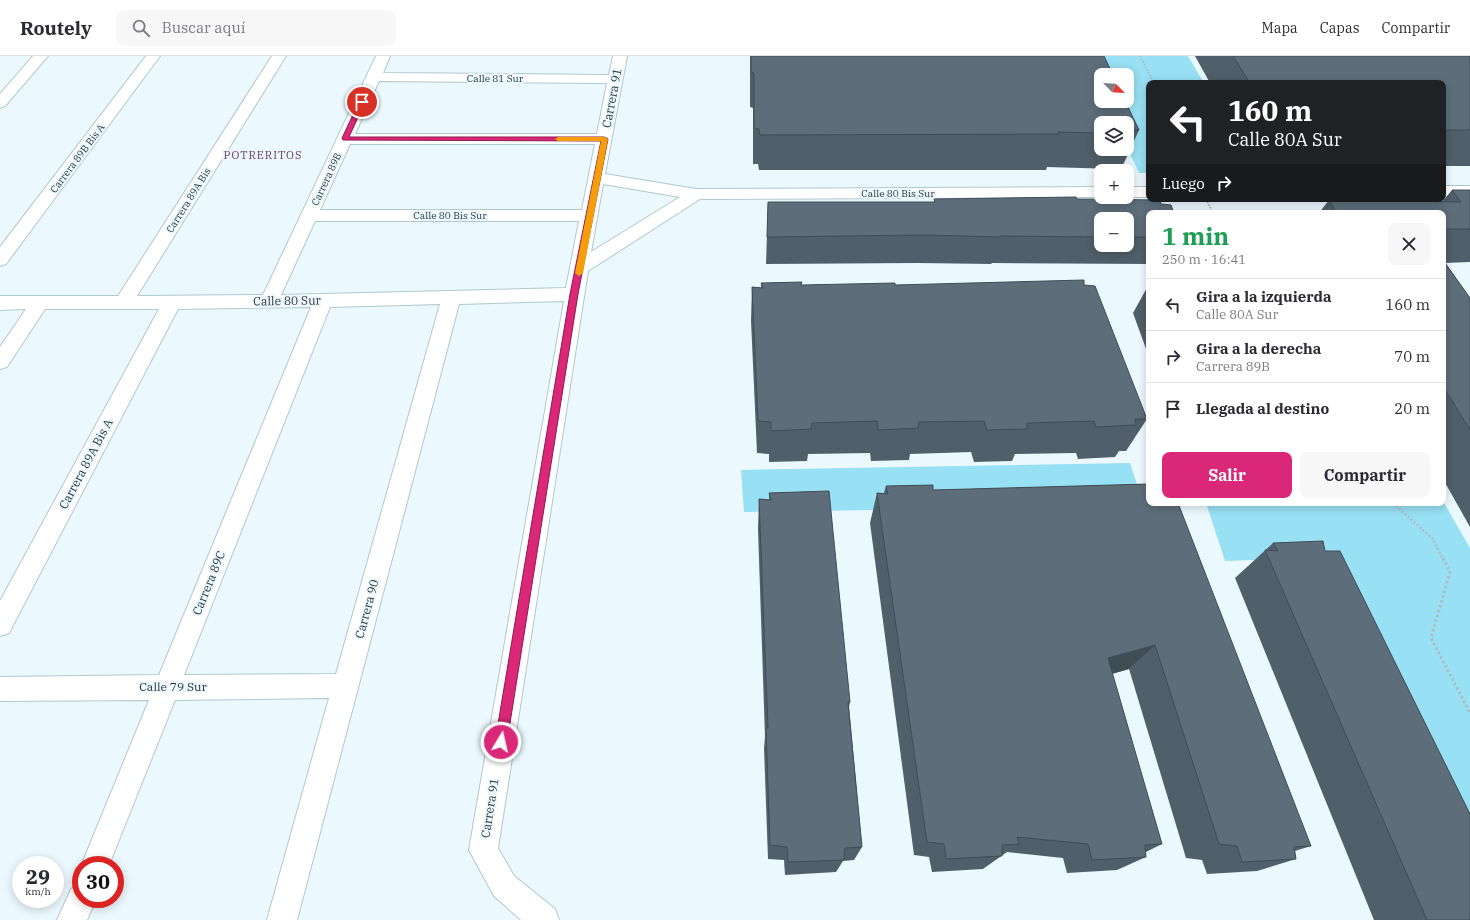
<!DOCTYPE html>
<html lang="es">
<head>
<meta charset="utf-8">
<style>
	body { margin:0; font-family:"IBM Plex Serif",serif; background:#f7f7f7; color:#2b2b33; height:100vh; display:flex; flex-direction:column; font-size:15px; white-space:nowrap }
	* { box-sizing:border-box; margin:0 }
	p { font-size:13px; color:#7c7c81 }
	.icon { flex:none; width:22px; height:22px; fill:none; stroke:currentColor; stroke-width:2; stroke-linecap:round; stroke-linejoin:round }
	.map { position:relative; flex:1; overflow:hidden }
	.panel { position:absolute; left:1146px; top:154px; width:300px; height:296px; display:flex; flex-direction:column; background:#fff; border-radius:8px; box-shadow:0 2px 10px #0003 }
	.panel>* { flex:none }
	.banner { position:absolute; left:1146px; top:24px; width:300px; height:122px; border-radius:8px; box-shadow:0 2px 10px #0003; background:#202124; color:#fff; overflow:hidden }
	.needle { width:26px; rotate:114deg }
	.controls { position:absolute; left:1094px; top:12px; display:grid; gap:8px }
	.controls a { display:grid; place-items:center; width:40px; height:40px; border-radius:8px; background:#fff; box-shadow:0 2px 10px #0003; font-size:20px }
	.speed { position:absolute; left:12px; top:800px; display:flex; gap:8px; font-size:20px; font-weight:700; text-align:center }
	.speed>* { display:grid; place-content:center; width:52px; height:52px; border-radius:50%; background:#fff; box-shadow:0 2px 10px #0003; line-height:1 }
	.speed small { font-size:10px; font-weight:400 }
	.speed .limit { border:6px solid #d22; background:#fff; color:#111 }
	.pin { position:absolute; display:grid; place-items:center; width:34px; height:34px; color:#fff; margin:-17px; border:2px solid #fff; border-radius:50%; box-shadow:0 1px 4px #0007 }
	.me { position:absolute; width:44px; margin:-22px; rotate:9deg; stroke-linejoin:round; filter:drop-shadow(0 0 3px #0008) }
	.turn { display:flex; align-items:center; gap:14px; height:84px; padding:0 16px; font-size:18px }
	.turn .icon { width:52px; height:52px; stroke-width:2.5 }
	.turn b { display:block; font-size:28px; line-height:34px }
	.then { display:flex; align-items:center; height:38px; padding:0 16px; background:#0003; gap:8px; font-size:15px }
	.round { display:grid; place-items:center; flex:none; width:42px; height:42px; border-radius:8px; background:#f7f7f7 }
	.headline { display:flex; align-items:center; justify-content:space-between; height:68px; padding:0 16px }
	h1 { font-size:24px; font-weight:700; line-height:30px; color:#1e9e55 }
	.button { display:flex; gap:8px; margin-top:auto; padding:8px 16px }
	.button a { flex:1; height:46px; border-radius:8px; background:#db2777; color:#fff; font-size:16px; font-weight:700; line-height:46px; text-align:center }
	.button a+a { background:#f7f7f7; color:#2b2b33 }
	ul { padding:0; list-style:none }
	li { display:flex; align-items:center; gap:12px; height:52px; padding:0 16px; border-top:1px solid #e1e1e2 }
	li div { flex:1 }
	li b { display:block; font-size:15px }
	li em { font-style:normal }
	header { display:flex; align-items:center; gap:24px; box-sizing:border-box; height:56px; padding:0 20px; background:#fff; border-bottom:1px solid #e1e1e2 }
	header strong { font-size:19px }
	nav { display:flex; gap:22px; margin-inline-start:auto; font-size:14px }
	.search { width:280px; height:36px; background:#f7f7f7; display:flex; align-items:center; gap:10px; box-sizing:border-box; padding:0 14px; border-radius:8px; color:#7c7c81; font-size:15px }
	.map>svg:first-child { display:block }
</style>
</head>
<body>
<header>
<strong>Routely</strong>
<div class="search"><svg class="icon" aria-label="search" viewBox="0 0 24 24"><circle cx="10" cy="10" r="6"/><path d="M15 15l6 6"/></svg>Buscar aquí</div>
<nav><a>Mapa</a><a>Capas</a><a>Compartir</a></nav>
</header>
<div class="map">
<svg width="1470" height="864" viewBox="0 0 1470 864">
	<rect width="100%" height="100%" fill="#ebf9fe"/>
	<g fill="#98e0f4">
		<path d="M1086,0h102l16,27h-55v90h-10l-12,-26v-24l-21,-22h21v-26h-26z"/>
		<path d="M1130,407l14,43 -400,6 -3,-42z"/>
		<path d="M1443,445l27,47v367l-168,-357 -77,3 -19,-58h237z"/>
	</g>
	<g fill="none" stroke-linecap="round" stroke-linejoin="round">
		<g stroke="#b0c8cf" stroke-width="2">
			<g id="minor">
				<path d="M33,0h15l-43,50 -5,2v-14z"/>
				<path d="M146,0h14l-154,208 -6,2v-19z"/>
				<path d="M272,0h14l-149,240 126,-1 113,-239h14l-7,17 226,2 4,-19h14l-22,118 91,15 405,-2v10l-401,2 -112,72 -90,577 16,28 41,33 4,11h-38l-27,-24 -25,-46 95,-549 -105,3 -162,616h-30l62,-222 -154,2 -66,165 -28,1 68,-166 -149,1v-24l159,-2 152,-368 -133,2 -169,324 -9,3v-35l159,-292h-114l-38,58 -7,2v-22l26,-38 -26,1v-14h118zM379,25l228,2 -10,51h-242zM350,88h245l-13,66h-262zM603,128l77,13 -89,55zM315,165h264l-13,67 -285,7zM440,248l-104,370 -152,1 146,-368z"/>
				<rect x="1443" y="130" width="27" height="10"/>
				<path d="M1127,131h22v10h-23z"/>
				<path d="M81,828v15h15l-9,21h-30l14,-31z"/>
			</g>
		</g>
		<g stroke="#afbcc0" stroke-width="2" stroke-dasharray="1.5 1.5" stroke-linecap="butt">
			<path d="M1140,0l14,27"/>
			<path d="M1206,143l7,14"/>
		</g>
		<path stroke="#afbcc0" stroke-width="2.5" stroke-dasharray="2 2" stroke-linecap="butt" d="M1393,447l40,36 10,20"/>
		<path stroke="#afbcc0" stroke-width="3" stroke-dasharray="2.5 2.5" stroke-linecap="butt" d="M1443,502l7,14 -19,66 39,75"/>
		<use href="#minor" fill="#fff" fill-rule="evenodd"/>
	</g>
	<g fill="#505f69" fill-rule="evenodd">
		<path d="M750,0h354l35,74 -16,35h-7l-1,4 -68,-2 -1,3h-287l-1,-6h-5v-56l-3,-1zM1101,67h26v26h-26z"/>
		<path d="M1195,0h275v110h-27v-83h-233z"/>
		<path d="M1452,134h18v72l-25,1 25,35v229l-27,-48v-266h-124l10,-13 113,2z"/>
		<path d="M934,143h143l72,14v51l-157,-1 -1,1 -73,-1 -152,1 2,-62h166zM1101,163h26v26h-26z"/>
		<path d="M761,227l40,2h283l63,134 -21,32h-7l-4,6 -37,2 -2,-6 -61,1 -3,7 -38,1 -3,-10 -61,2 -1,6 -38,1 -1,-8 -62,1 -1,7 -38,1v-8l-12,-1 -6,-132 1,-34 9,1z"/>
		<path d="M1149,228v73l-16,-44z"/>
		<path d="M1149,428l162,362 -16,5 1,8 -39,12 -50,3 -5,-14 -16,-2 -57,-189 -17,5 50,170 -16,8v5l-29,13 -50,3 -4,-15 -56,-6 -24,17 -51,3 -3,-15 -15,-2 -44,-332 7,-30h7l2,-7 47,4z"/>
		<path d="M769,437l81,209 -1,5 13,140 -8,13 -11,1 -7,11 -51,3 -1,-15 -16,-1 -4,-111 1,-11 -7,-208 1,-30 10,1z"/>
		<path d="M1273,487l52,8 145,369h-96l-139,-342z"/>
	</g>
	<path fill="#414d55" d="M1155,589l-26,24 -44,12 23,-23z"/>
	<g fill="#5d6e7a" stroke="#414d55">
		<path d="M751,0h353l9,19h-12v26h24l14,29h-9v4h-3v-11h-26v10l-43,-1 1,2 -299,1 -1,-6 -5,-1v-55l-3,-1z"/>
		<path d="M1233,0h237v74h-27v-47h-193z"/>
		<path d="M1452,134h18v39h-27v-16h-107l-7,-13 132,2z"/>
		<path d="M1076,141l1,2 83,1 1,4 10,1 3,8h-25v24h-22v-18h-26v18l-101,-1v1l-75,-2 -158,2 1,-35h167l-1,-3z"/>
		<path d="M1443,204l27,38v132l-27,-44z"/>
		<path d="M1084,224v5l11,1 52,133h-12l1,6 -40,2 -2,-6 -67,2v6l-40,1 -3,-9 -65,1 -1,6 -40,2 -1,-9 -65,2 -1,6 -40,2v-9l-13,-1 -6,-134 11,1 -2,-5 41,-1 -1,3 94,-2v2z"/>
		<path d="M1149,428v19h29l133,343 -17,1 2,12 -54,3 -5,-16 -18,-2 -64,-199 -47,13 54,186 -17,1 1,12 -54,3 -4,-16 -71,-7 2,7 -17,1v11l-56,3 -2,-15 -17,-2 -50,-349 11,1 -2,-8 47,-1v5z"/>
		<path d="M829,435l21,211h-2l14,145 -17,1 -1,12 -56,2 -1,-15 -17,-2 -4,-117h2l-9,-229 12,1 -2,-7z"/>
		<path d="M1323,485l2,10h15l130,263v106h-43l-162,-370 13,1 -5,-8z"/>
	</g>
	<path fill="#db2777" stroke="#8e194d" d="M360,44l5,2 -16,35h255l4,2 -30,155 -71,448 -2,4 -4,2 -4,-2 -2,-4 75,-448 31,-153 -258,-1 -1,-2z"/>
	<path fill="#f59e0b" d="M604,81l4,2 -25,134 -4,3 -4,-3 26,-132h-43l-3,-2 3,-2z"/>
	<g text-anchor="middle" stroke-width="4" stroke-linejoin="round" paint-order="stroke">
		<g font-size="10" fill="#2f393c" stroke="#ebf9fe">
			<text x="495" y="26">Calle 81 Sur</text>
			<text transform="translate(77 102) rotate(-53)" y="4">Carrera 89B Bis A</text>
			<text transform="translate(326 123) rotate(-65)" y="4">Carrera 89B</text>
			<text x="898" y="141">Calle 80 Bis Sur</text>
			<text transform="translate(188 144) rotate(-58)" y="4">Carrera 89A Bis</text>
			<text x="450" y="163">Calle 80 Bis Sur</text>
		</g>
		<g font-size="11" letter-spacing="1" fill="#693769" stroke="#ebf9fe">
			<text x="263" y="103">POTRERITOS</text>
		</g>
		<g font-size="12" fill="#2f393c" stroke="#ebf9fe">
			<text transform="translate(612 42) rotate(-79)" y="4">Carrera 91</text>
			<text transform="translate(287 245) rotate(-1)" y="4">Calle 80 Sur</text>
			<text transform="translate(86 408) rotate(-62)" y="4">Carrera 89A Bis A</text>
			<text transform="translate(209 527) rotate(-68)" y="4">Carrera 89C</text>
			<text transform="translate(367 553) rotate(-75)" y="4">Carrera 90</text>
			<text x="173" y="635">Calle 79 Sur</text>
			<text transform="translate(490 752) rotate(-81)" y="4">Carrera 91</text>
		</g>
	</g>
</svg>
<div class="controls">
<a><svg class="needle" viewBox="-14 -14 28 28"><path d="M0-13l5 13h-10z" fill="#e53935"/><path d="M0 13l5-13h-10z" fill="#7c7c81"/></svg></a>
<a><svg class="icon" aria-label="layers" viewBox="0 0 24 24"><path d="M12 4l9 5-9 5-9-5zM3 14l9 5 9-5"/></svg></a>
<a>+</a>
<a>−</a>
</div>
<div class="speed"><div>29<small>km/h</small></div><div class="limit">30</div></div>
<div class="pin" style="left:362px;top:46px;background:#d93025"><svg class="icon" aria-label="arrive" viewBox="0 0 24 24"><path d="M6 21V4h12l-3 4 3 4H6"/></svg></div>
<svg class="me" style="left:501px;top:686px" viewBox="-20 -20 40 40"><circle r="17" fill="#db2777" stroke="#fff" stroke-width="3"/><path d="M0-11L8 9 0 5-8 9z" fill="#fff"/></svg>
<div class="banner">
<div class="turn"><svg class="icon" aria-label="left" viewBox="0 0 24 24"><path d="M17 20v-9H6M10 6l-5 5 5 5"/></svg><div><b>160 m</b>Calle 80A Sur</div></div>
<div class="then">Luego<svg class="icon" aria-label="right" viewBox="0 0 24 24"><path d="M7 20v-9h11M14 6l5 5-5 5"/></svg></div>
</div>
<section class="panel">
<div class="headline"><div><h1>1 min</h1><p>250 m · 16:41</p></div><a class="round"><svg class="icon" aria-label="close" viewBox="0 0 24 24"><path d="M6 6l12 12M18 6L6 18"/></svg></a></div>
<ul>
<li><svg class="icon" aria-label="left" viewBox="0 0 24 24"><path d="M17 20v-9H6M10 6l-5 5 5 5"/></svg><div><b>Gira a la izquierda</b><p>Calle 80A Sur</p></div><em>160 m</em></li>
<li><svg class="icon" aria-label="right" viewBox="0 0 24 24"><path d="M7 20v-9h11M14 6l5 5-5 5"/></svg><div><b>Gira a la derecha</b><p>Carrera 89B</p></div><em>70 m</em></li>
<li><svg class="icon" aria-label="arrive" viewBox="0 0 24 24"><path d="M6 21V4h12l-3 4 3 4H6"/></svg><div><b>Llegada al destino</b></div><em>20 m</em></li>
</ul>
<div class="button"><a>Salir</a><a>Compartir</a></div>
</section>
</div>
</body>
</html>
